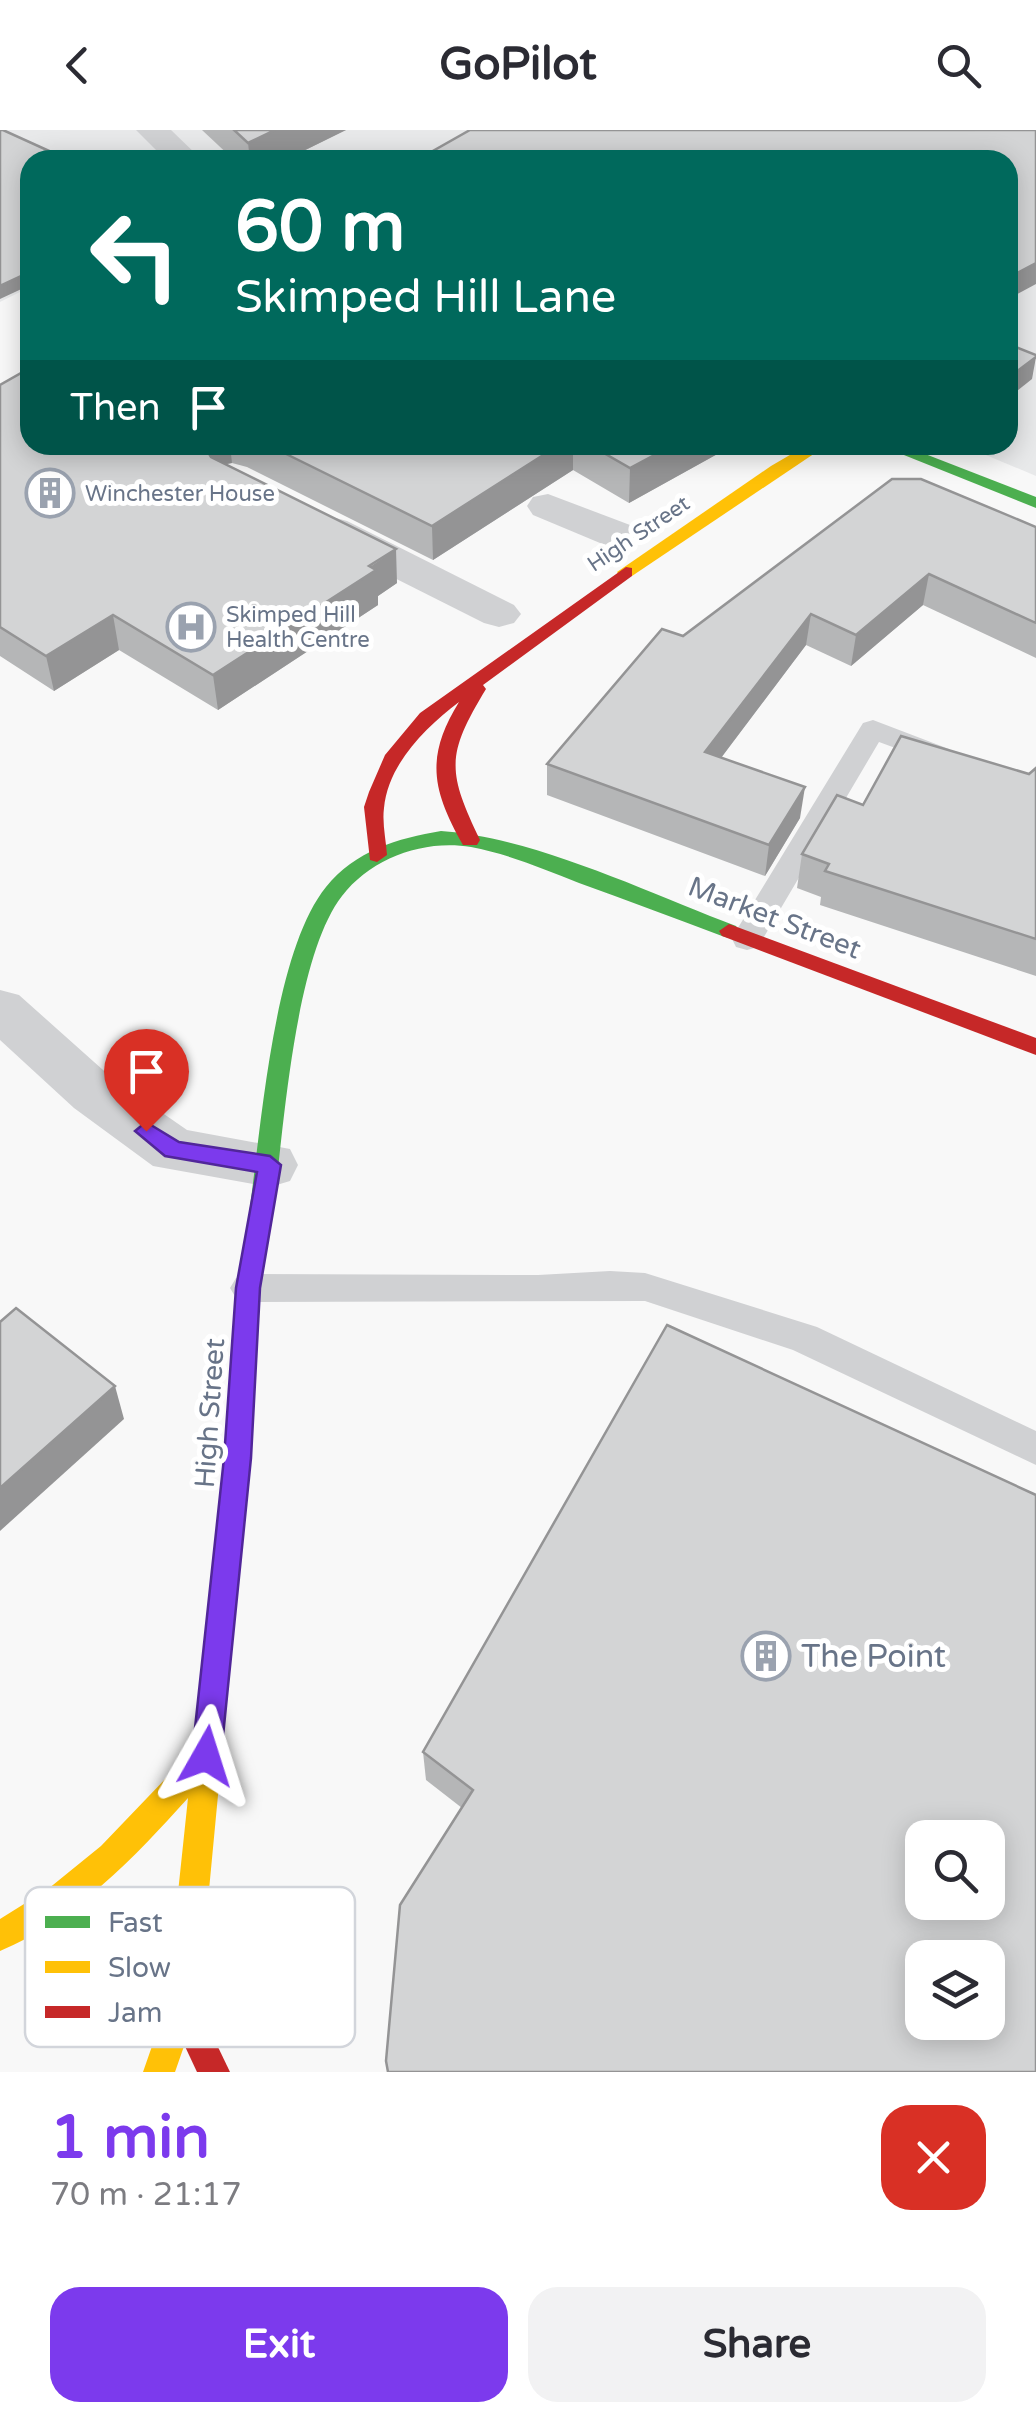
<!DOCTYPE html>
<html lang="en">
<head>
<meta charset="utf-8">
<style>
	body { margin:0; font-family:"Varela Round",sans-serif; background:#f2f2f3; color:#2b2b33; height:100vh; display:flex; flex-direction:column; font-size:38px; white-space:nowrap }
	* { box-sizing:border-box; margin:0 }
	p { font-size:32px; color:#7c7c81 }
	.icon { flex:none; width:55px; height:55px; fill:none; stroke:currentColor; stroke-width:2; stroke-linecap:round; stroke-linejoin:round }
	.map { position:relative; height:1942px; overflow:hidden }
	.side { display:flex; flex-direction:column; background:#fff; flex:1 }
	.side>* { flex:none }
	.banner { position:absolute; left:20px; top:20px; width:998px; height:305px; border-radius:30px; box-shadow:0 5px 25px #0003; background:#00695c; color:#fff; overflow:hidden }
	.controls { position:absolute; left:905px; top:1690px; display:grid; gap:20px }
	.controls a { display:grid; place-items:center; width:100px; height:100px; border-radius:20px; background:#fff; box-shadow:0 5px 25px #0003; font-size:50px }
	.pin { position:absolute; display:grid; place-items:center; width:85px; height:85px; color:#fff; margin:-102px -42px; border-radius:50% 50% 50% 0; rotate:-45deg; box-shadow:0 0 10px #0007 }
	.pin .icon { rotate:45deg }
	.me { position:absolute; width:110px; margin:-55px; rotate:6deg; stroke-linejoin:round; filter:drop-shadow(0 0 8px #0008) }
	.turn { display:flex; align-items:center; gap:35px; height:210px; padding:0 50px; font-size:45px }
	.turn .icon { width:130px; height:130px; stroke-width:2.5 }
	.turn b { display:block; font-size:70px; line-height:85px }
	.then { display:flex; align-items:center; height:95px; padding:0 50px; background:#0003; gap:20px; font-size:38px }
	.round { display:grid; place-items:center; flex:none; width:105px; height:105px; border-radius:30px; background:#f2f2f3 }
	.overview { display:flex; align-items:center; justify-content:space-between; height:170px; padding:0 50px }
	h1 { font-size:60px; font-weight:700; line-height:75px; color:#7c3aed }
	.action { display:flex; gap:20px; margin-top:auto; padding:20px 50px }
	.action a { flex:1; height:115px; border-radius:30px; background:#7c3aed; color:#fff; font-size:40px; font-weight:700; line-height:115px; text-align:center }
	.action a+a { background:#f2f2f3; color:#2b2b33 }
	header { display:flex; justify-content:space-between; align-items:center; height:130px; padding:0 50px; background:#fff; font-size:45px; font-weight:700 }
	.map>svg:first-child { display:block }
</style>
</head>
<body>
<header><svg class="icon" aria-label="back" viewBox="0 0 24 24"><path d="M15 5l-7 7 7 7"/></svg>GoPilot<svg class="icon" aria-label="search" viewBox="0 0 24 24"><circle cx="10" cy="10" r="6"/><path d="M15 15l6 6"/></svg></header>
<div class="map">
<svg width="1036" height="1942" viewBox="0 0 1036 1942">
	<rect width="100%" height="100%" fill="#f8f8f8"/>
	<path fill="#e8e9ea" d="M0,0h1036v346l-74,-31h46v-285h-978v127l-30,15z"/>
	<g fill="none" stroke-linecap="round" stroke-linejoin="round">
		<g fill="#d0d1d3" fill-rule="evenodd">
			<path d="M873,590l76,29 4,6 -4,6 -10,3 -60,-22 -121,205 -11,3 -11,-3 -4,-8 4,-8 127,-208z"/>
			<path d="M610,1141l35,2 172,54 219,104v34l-243,-115 -148,-49 -397,1 -12,-4 -6,-10 6,-10 12,-4 290,1z"/>
		</g>
		<g fill="#d0d1d3" fill-rule="evenodd">
			<path d="M136,0h35l31,30h-36z"/>
			<path d="M548,364l82,31 6,9 -6,9 -15,4 -15,-4 -67,-28 -6,-9 6,-9z"/>
			<path d="M332,387l15,4 167,84 7,9 -7,9 -15,4 -15,-4 -167,-84 -6,-9 6,-9z"/>
			<path d="M0,860l19,5 93,83 75,52 103,19 8,16 -8,16 -20,6 -117,-21 -79,-58 -74,-68z"/>
		</g>
		<g fill="#4caf50" fill-rule="evenodd">
			<path d="M879,315h23l134,52v11z"/>
			<path d="M441,701c92,6 208,62 295,95l3,5 -10,7 -7,-2c-48,-18 -95,-36 -143,-53 -35,-14 -71,-29 -108,-36 -47,-8 -100,11 -129,49 -49,63 -59,243 -70,325l-4,7h-16l-4,-7c13,-88 24,-267 78,-334 29,-36 72,-49 115,-56z"/>
		</g>
		<g fill="#ffc107" fill-rule="evenodd">
			<path d="M807,315h20l-195,131h-12l-3,-4 154,-106z"/>
			<path d="M260,1081l8,3 4,7 -12,67 -10,170 -52,548 -23,66h-32l23,-66 22,-208c-53,59 -113,122 -188,153v-32l48,-30 53,-43 92,-96 31,-292 12,-170 12,-67 4,-7z"/>
		</g>
		<g fill="#c62828" fill-rule="evenodd">
			<path d="M626,437l6,1v8l-149,109 3,4c-40,66 -39,82 -6,151l-3,5h-14c-31,-55 -38,-88 -4,-143 -33,25 -71,62 -75,106 -2,15 2,32 3,47l-10,7 -7,-2 -6,-53 5,-15 16,-37 35,-42z"/>
			<path d="M729,794l307,114v17l-314,-119 -3,-5z"/>
			<path d="M182,1860l11,5 37,77h-33l-31,-66 5,-11z"/>
		</g>
	</g>
	<g fill="#b5b6b7">
		<path d="M202,0h144l-61,30h-51z"/>
		<path d="M0,255l30,60h700v2l-101,56 -56,-33 -140,90 -186,-93 -15,-4 -6,1 171,119 -19,13v9l-160,105 -99,-60 -65,41 -54,-35z"/>
		<path d="M1036,397v131l-113,-53 -72,61 -45,-21 -85,113 79,60 -35,58 -218,-81v-31l136,-128z"/>
		<path d="M1036,638v208l-216,-71 1,-8 -24,-9 5,-34 61,-49 166,-31z"/>
		<path d="M1036,1365l-574,313 -36,-28 -3,-28z"/>
	</g>
	<g fill="#949495">
		<path d="M275,0h71l-61,30h-35l-2,-17z"/>
		<path d="M1036,133v21l-28,15v-21z"/>
		<path d="M30,142v13l-30,14v-13z"/>
		<path d="M1036,227l-4,22 -24,19v-20z"/>
		<path d="M204,315h26l2,18 -16,3z"/>
		<path d="M559,315h14v25l-140,90 -1,-34z"/>
		<path d="M673,315h57v2l-101,56 1,-35z"/>
		<path d="M396,419l1,34 -19,13v9l-160,105 -5,-35z"/>
		<path d="M929,444l-6,31 -72,61 5,-31z"/>
		<path d="M811,484l-5,31 -104,138 3,-31z"/>
		<path d="M113,485l6,35 -65,41 -8,-35z"/>
		<path d="M805,657l-5,31 -35,58 4,-31z"/>
		<path d="M115,1256l9,33 -124,112v-43z"/>
	</g>
	<g fill="#d3d4d5" stroke="#949495" stroke-width="2.5" fill-rule="evenodd">
		<path d="M0,0h3l66,30h-39v112l-30,14z"/>
		<path d="M234,0h41l-27,13z"/>
		<path d="M470,0h566v133l-28,15v-118h-591z"/>
		<path d="M1008,214l28,11v2l-28,21z"/>
		<path d="M30,238v77h174l7,12 185,92 -27,17 7,4 -163,105 -100,-60 -67,41 -46,-29v-242z"/>
		<path d="M268,315h291l-127,81z"/>
		<path d="M590,315h83l-43,23z"/>
		<path d="M892,349h29l115,48v96l-107,-49 -73,61 -45,-21 -106,138 100,35 -36,58 -222,-81 115,-135 21,7z"/>
		<path d="M901,606l128,38 7,-6v171l-211,-68 4,-7 -27,-10 35,-59 26,10z"/>
		<path d="M16,1178l99,78 -115,102v-166z"/>
		<path d="M667,1195l369,170v577h-648l-2,-11 14,-156 73,-115 -50,-38zM922,1708h66v64h-66zM922,1828h66v64h-66z"/>
	</g>
	<path fill="#7c3aed" stroke="#51269a" stroke-width="2.5" d="M146,992l33,20 91,14 11,9 -21,123 -9,170 -30,298 -4,10 -11,4 -10,-4 -4,-10 32,-298 12,-170 21,-116 -92,-16 -30,-25z"/>
	<defs>
		<g id="building-ring" transform="scale(2.5)"><circle r="9.5" fill="#fff" stroke="#9aa2af" stroke-width="1.5"/><path d="M-4-6H4V6H1V3H-1V6H-4ZM-2.5-4.3h1.7v1.8h-1.7ZM.8-4.3h1.7v1.8H.8ZM-2.5-1h1.7V.8h-1.7ZM.8-1h1.7V.8H.8Z" fill="#9aa2af"/></g>
		<g id="hospital-ring" transform="scale(2.5)"><circle r="9.5" fill="#fff" stroke="#9aa2af" stroke-width="1.5"/><path d="M-5-5h3v3.5h4V-5h3V5h-3V1.5h-4V5h-3Z" fill="#9aa2af"/></g>
	</defs>
	<g fill-rule="evenodd">
		<use href="#building-ring" x="50" y="363"/>
		<use href="#hospital-ring" x="191" y="497"/>
		<use href="#building-ring" x="766" y="1526"/>
	</g>
	<g text-anchor="middle" stroke-width="10" stroke-linejoin="round" paint-order="stroke">
		<g font-size="22" fill="#687488" stroke="#fff" text-anchor="start">
			<text x="85" y="371">Winchester House</text>
			<text x="226" y="492">Skimped Hill<tspan x="226" dy="25">Health Centre</tspan></text>
		</g>
		<g font-size="22" fill="#687488" stroke="#fff">
			<text transform="translate(638 403) rotate(-34)" y="8">High Street</text>
		</g>
		<g font-size="28" fill="#687488" stroke="#fff">
			<text transform="translate(775 787) rotate(21)" y="10">Market Street</text>
			<text transform="translate(209 1283) rotate(-86)" y="10">High Street</text>
		</g>
		<g font-size="32" fill="#687488" stroke="#fff" text-anchor="start">
			<text x="801" y="1537">The Point</text>
		</g>
	</g>
	<rect x="25" y="1757" width="330" height="160" rx="15" fill="#fff" stroke="#d2d5db" stroke-width="2.5"/>
	<rect x="45" y="1786" width="45" height="12" fill="#4caf50"/>
	<rect x="45" y="1831" width="45" height="12" fill="#ffc107"/>
	<rect x="45" y="1876" width="45" height="12" fill="#c62828"/>
	<g font-size="28" fill="#687488">
		<text x="108" y="1802">Fast</text>
		<text x="108" y="1847">Slow</text>
		<text x="108" y="1892">Jam</text>
	</g>
</svg>
<div class="controls">
<a><svg class="icon" aria-label="search" viewBox="0 0 24 24"><circle cx="10" cy="10" r="6"/><path d="M15 15l6 6"/></svg></a>
<a><svg class="icon" aria-label="layers" viewBox="0 0 24 24"><path d="M12 4l9 5-9 5-9-5zM3 14l9 5 9-5"/></svg></a>
</div>
<div class="pin" style="left:146px;top:1001px;background:#d93025"><svg class="icon" aria-label="arrive" viewBox="0 0 24 24"><path d="M6 21V4h12l-3 4 3 4H6"/></svg></div>
<svg class="me" style="left:206px;top:1626px" viewBox="-20 -20 40 40"><path d="M0-17L14 15 0 8-14 15z" fill="#7c3aed" stroke="#fff" stroke-width="4"/></svg>
<div class="banner">
<div class="turn"><svg class="icon" aria-label="left" viewBox="0 0 24 24"><path d="M17 20v-9H6M10 6l-5 5 5 5"/></svg><div><b>60 m</b>Skimped Hill Lane</div></div>
<div class="then">Then<svg class="icon" aria-label="arrive" viewBox="0 0 24 24"><path d="M6 21V4h12l-3 4 3 4H6"/></svg></div>
</div>
</div>
<section class="side">
<div class="overview"><div><h1>1 min</h1><p>70 m · 21:17</p></div><a class="round" style="background:#d93025;color:#fff"><svg class="icon" aria-label="close" viewBox="0 0 24 24"><path d="M6 6l12 12M18 6L6 18"/></svg></a></div>
<div class="action"><a>Exit</a><a>Share</a></div>
</section>
</body>
</html>
